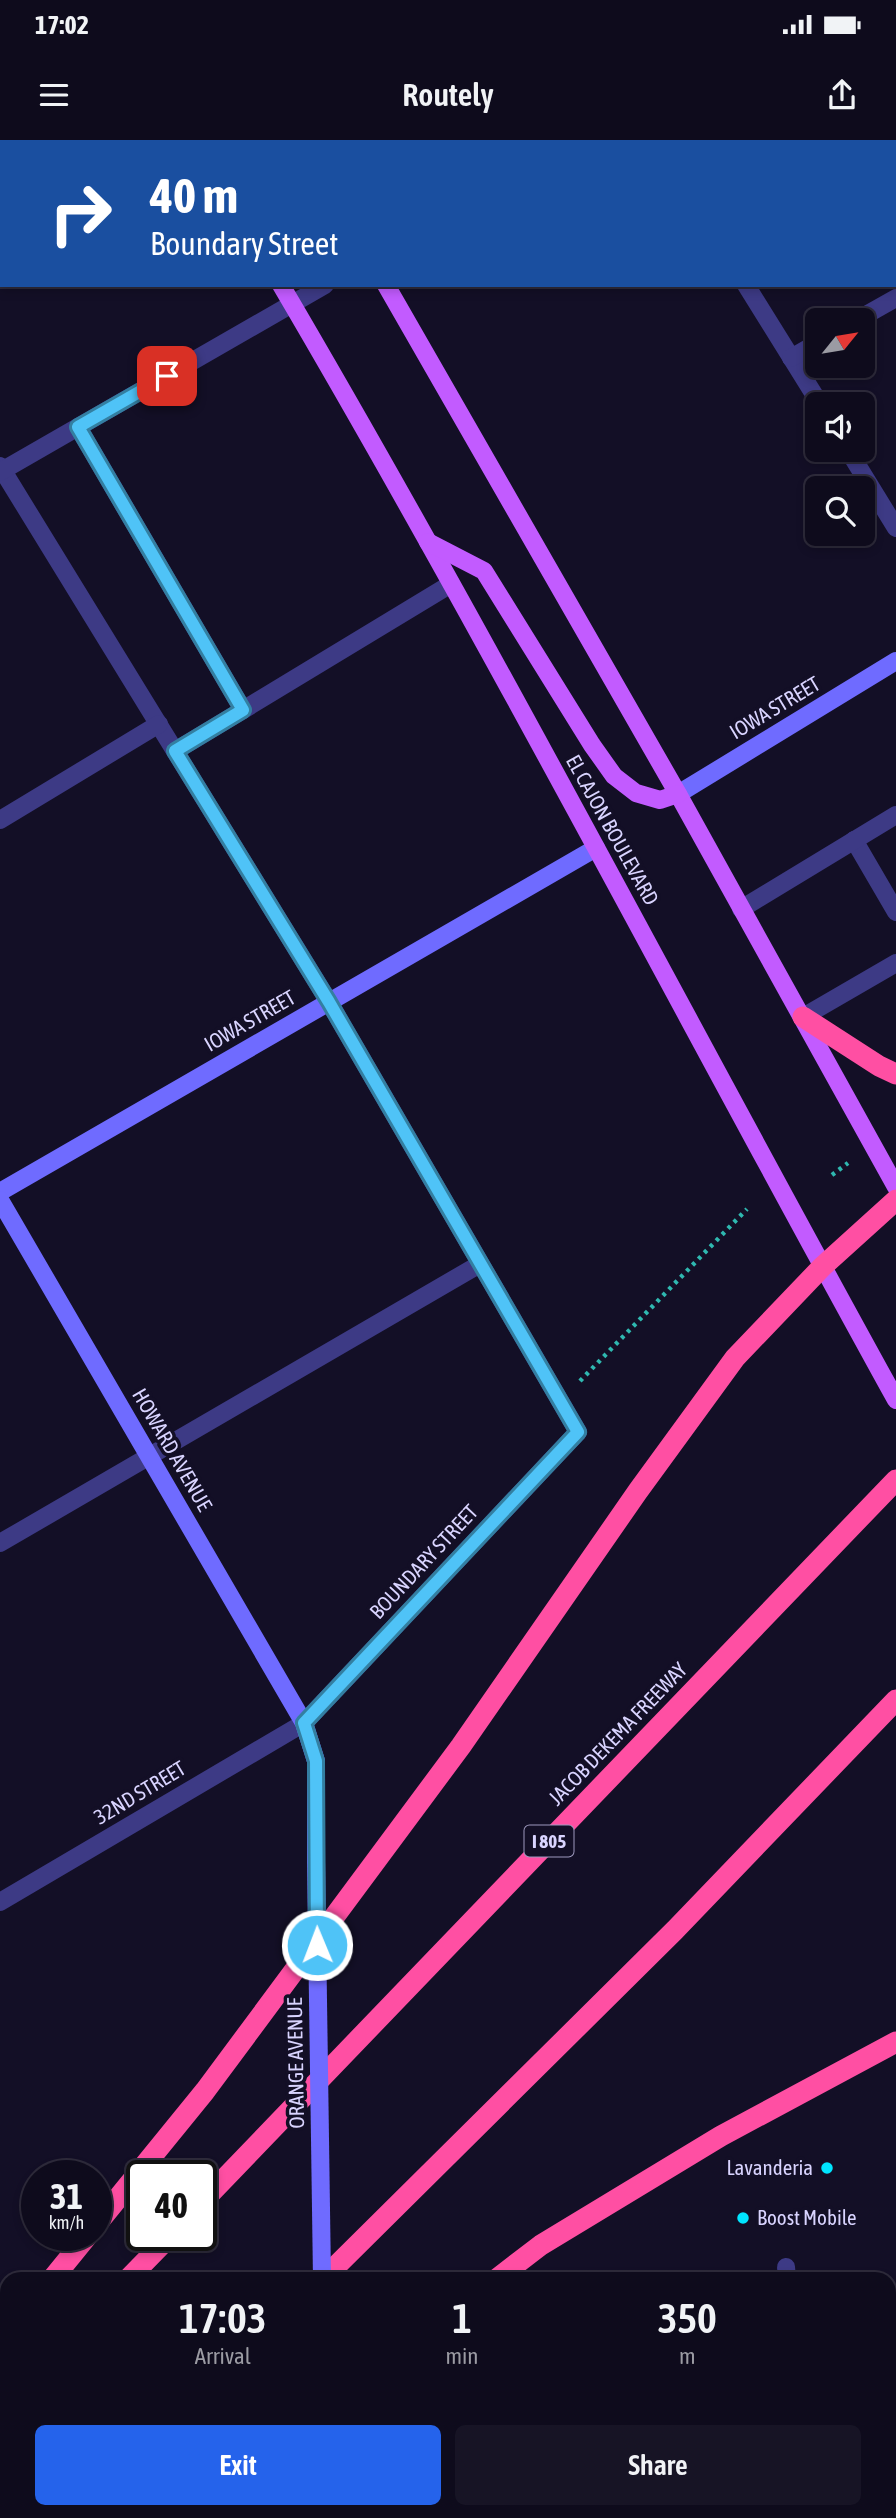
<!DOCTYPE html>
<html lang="en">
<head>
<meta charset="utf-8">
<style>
	body { margin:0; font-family:"Asap Condensed",sans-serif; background:#171425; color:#f1f3f6; height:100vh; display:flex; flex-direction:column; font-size:26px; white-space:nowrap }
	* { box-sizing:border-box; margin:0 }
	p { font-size:23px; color:#9b9ba3 }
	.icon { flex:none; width:38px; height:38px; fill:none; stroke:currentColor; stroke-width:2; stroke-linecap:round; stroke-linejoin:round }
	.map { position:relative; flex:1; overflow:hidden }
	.sheet { position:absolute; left:0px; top:2132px; width:896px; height:247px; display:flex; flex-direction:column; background:#0e0b1c; border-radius:21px 21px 0 0; box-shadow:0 4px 10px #0003,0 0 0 2px #2e2b3b }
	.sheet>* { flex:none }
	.banner { position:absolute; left:0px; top:0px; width:896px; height:147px; box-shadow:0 4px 10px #0003,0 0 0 2px #2e2b3b; background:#1a4fa0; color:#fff; overflow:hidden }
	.needle { width:46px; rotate:60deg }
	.buttons { position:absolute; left:805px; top:168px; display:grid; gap:14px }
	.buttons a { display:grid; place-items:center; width:70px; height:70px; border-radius:10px; background:#0e0b1c; box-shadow:0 4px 10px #0003,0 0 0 2px #2e2b3b; font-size:35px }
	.speed { position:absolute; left:21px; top:2020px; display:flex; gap:14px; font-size:35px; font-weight:700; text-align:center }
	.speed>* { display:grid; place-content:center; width:91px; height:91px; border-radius:50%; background:#0e0b1c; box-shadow:0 4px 10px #0003,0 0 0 2px #2e2b3b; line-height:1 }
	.speed small { font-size:18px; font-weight:400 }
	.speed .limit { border:4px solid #111; border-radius:10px; background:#fff; color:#111 }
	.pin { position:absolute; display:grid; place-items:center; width:60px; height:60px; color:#fff; margin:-30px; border-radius:14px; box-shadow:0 4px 10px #0006 }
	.me { position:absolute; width:77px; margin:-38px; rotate:359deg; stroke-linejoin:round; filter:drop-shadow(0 0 5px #0008) }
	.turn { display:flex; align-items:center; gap:24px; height:147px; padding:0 35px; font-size:32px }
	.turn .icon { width:91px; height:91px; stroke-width:2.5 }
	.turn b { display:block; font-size:49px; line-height:60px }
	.eta { display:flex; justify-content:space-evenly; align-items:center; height:119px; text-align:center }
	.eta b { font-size:42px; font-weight:600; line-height:49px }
	.primary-button { display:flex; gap:14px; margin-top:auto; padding:14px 35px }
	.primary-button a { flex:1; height:80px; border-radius:10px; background:#2563eb; color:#fff; font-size:28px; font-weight:600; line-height:80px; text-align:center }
	.primary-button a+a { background:#171425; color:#f1f3f6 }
	.status { display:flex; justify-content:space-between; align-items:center; height:49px; padding:0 35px; background:#0e0b1c; direction:ltr }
	.status svg { height:19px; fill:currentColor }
	header { display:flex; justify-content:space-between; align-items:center; height:91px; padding:0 35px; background:#0e0b1c; font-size:32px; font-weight:600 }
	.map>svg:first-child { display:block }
</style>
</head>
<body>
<div class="status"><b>17:02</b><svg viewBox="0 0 49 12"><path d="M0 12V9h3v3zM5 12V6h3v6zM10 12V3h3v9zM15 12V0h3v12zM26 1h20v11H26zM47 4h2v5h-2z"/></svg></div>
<header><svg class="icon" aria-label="menu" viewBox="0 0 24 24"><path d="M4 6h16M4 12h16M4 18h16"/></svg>Routely<svg class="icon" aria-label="share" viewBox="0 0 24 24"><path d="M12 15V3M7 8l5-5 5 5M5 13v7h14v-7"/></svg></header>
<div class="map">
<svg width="896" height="2378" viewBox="0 0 896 2378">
	<rect width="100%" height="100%" fill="#130f26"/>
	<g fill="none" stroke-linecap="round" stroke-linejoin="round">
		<g stroke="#2fb8b0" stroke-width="4.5" stroke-dasharray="3.5 5" stroke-linecap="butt">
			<path d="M832,1035l16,-12"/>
			<path d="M580,1241l167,-172"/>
		</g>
		<g stroke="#3d3a85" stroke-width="18">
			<path d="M657,0l1,2"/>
			<path d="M746,145l74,119"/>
			<path d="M857,180l39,-22"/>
			<path d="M791,218l26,-15"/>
			<path d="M78,287l165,283 -68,41"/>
			<path d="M848,310l48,78"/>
			<path d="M0,326l329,536 249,430"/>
			<path d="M243,570l208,-126"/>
			<path d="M0,680l159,-96"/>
			<path d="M854,700l42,72"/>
			<path d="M741,769l155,-94"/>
			<path d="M803,877l93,-54"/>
			<path d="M0,1403l480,-279"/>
			<path d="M576,2371l4,7"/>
			<path d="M800,2378l13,-7"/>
		</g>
		<g stroke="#3d3a85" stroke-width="18">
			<path d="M572,2l3,-2"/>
			<path d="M0,332l325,-187"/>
			<path d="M0,1762l304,-179 274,-291"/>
			<path d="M786,2127l1,11"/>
			<path d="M889,2345l7,12"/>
		</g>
		<g stroke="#6f6bff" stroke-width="18">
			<path d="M678,654l218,-133"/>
			<path d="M0,1052l596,-344"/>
			<path d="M0,1060l304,523 12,38v100"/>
			<path d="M326,2371v7"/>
		</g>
		<g stroke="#c25bff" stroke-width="18">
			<path d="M194,0l1,2"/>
			<path d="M302,0l1,2"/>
			<path d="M281,145c215,366 410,744 615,1115"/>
			<path d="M386,145l292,509 218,393"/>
			<path d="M428,402l56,29 108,174 22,31 22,17 24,7 18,-6"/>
		</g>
		<g stroke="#ff4fa3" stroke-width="21">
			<path d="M803,877l76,49 17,8"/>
			<path d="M201,2063l695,-723"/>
			<path d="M96,2085l109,-134 256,-345 177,-255 97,-133 87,-91 74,-67"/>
			<path d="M53,2138l35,-43"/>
			<path d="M129,2138l42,-43"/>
			<path d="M324,2138l351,-348 221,-230"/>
			<path d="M498,2138l43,-33 180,-109 175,-94"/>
			<path d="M0,2204l7,-9"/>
			<path d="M0,2282l7,-8"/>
			<path d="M82,2378l7,-7"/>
			<path d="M211,2378l8,-7"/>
		</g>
		<path stroke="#6f6bff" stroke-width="18" d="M316,1721l6,417"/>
	</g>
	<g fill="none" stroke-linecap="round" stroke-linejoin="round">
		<g stroke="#337fa1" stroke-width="18">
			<path id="route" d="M167,236l-89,51 165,283 -68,41 154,251 249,430 -274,291 12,38 1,184"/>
		</g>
		<use href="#route" stroke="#4fc3f7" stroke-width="12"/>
	</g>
	<g fill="#00e5ff" stroke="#130f26" stroke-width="2.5">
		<circle cx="827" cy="2028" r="7"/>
		<circle cx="743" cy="2078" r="7"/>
	</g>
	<g text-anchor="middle" stroke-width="7" stroke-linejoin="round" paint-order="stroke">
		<rect fill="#130f26" stroke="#9e99be" stroke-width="2" x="524.5" y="1685.5" width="49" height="31" rx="5"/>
		<g font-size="19" font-weight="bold" fill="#d9d4ff">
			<text x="549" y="1708">I 805</text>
		</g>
		<g font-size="21" fill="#d9d4ff" stroke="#130f26">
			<text transform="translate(775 568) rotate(-31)" y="7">IOWA STREET</text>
			<text transform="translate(612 690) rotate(61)" y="7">EL CAJON BOULEVARD</text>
			<text transform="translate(250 881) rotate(-30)" y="7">IOWA STREET</text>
			<text transform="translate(172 1310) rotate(60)" y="7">HOWARD AVENUE</text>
			<text transform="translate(424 1422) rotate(-47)" y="7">BOUNDARY STREET</text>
			<text transform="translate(618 1594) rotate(-46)" y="7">JACOB DEKEMA FREEWAY</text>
			<text transform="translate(140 1653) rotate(-31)" y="7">32ND STREET</text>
			<text transform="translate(296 1923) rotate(-91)" y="7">ORANGE AVENUE</text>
		</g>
		<g font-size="21" fill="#d9d4ff" stroke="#130f26" text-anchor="end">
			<text x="813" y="2035">Lavanderia</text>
			<text x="757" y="2085" text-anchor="start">Boost Mobile</text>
		</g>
	</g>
</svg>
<div class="buttons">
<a><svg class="needle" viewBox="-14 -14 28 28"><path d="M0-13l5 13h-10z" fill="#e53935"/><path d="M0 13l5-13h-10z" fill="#9b9ba3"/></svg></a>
<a><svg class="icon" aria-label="sound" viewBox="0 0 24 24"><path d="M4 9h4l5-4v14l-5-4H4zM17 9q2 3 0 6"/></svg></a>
<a><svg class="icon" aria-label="search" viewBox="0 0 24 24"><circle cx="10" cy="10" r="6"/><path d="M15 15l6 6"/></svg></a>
</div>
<div class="speed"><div>31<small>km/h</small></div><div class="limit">40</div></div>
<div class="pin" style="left:167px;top:236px;background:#d93025"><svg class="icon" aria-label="arrive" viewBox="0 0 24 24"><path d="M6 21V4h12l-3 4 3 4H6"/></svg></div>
<svg class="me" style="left:317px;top:1805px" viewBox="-20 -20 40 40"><circle r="17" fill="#4fc3f7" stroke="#fff" stroke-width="3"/><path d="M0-11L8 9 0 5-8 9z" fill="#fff"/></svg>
<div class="banner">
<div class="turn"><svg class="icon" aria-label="right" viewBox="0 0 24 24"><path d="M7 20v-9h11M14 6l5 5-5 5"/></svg><div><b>40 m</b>Boundary Street</div></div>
</div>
<section class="sheet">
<div class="eta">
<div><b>17:03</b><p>Arrival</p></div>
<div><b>1</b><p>min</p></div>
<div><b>350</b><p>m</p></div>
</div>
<div class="primary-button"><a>Exit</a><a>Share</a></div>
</section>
</div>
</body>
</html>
